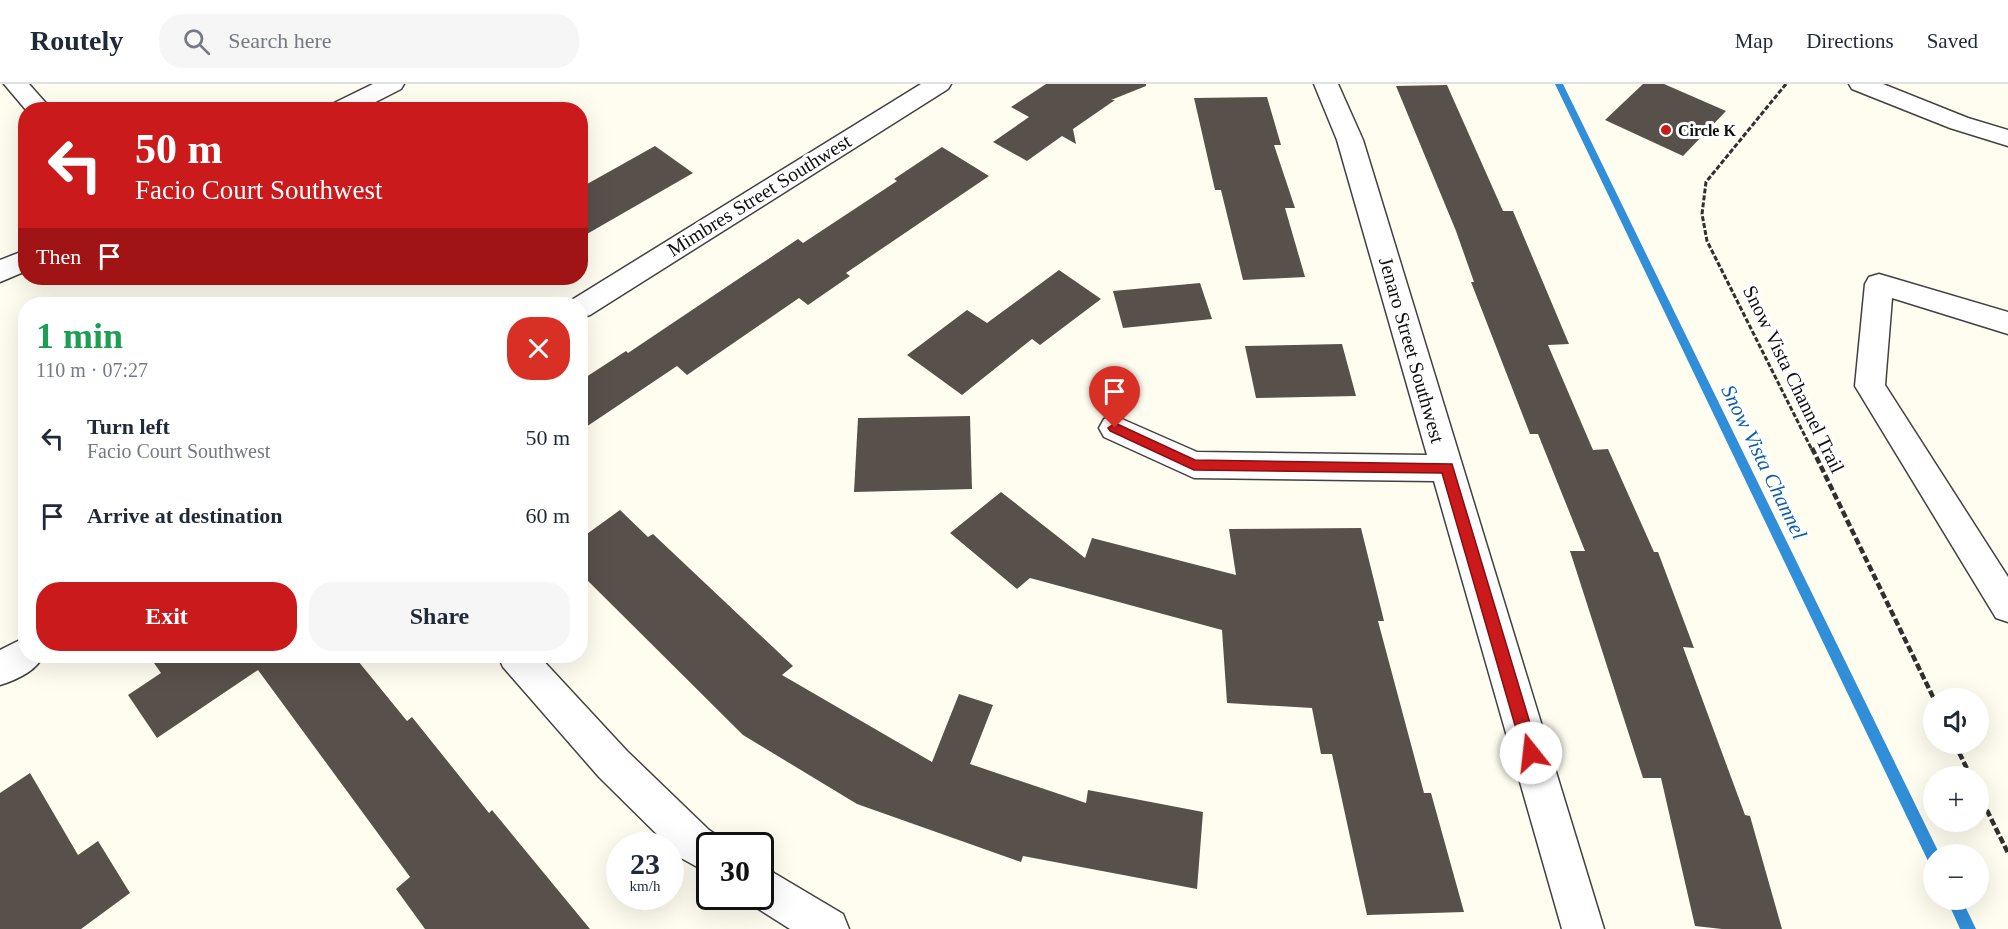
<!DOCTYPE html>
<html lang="en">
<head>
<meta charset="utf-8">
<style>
	body { margin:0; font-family:Georgia,serif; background:#f6f6f7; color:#1f2937; height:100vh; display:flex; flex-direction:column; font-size:22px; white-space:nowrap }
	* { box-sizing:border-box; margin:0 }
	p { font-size:20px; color:#747a83 }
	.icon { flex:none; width:33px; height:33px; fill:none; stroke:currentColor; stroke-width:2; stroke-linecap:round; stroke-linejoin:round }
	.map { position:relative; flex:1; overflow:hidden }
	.side { position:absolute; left:18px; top:213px; width:570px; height:366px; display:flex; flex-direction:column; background:#fff; border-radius:24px; box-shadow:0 6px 24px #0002 }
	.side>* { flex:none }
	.top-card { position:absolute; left:18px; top:18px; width:570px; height:183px; border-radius:24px; box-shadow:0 6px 24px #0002; background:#ca1a1b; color:#fff; overflow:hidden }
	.fabs { position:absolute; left:1923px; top:604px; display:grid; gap:12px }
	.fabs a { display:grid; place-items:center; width:66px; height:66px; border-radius:50%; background:#fff; box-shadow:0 6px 24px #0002; font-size:30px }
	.speed { position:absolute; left:606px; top:748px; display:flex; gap:12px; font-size:30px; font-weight:700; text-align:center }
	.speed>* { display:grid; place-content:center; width:78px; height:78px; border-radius:50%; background:#fff; box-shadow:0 6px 24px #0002; line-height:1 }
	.speed small { font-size:15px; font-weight:400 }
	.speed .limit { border:3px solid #111; border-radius:9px; background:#fff; color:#111 }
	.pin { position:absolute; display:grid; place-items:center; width:51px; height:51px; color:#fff; margin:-62px -26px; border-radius:50% 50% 50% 0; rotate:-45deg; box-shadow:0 0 6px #0007 }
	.pin .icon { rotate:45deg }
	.me { position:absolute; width:66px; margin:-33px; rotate:344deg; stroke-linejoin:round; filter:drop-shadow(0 0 4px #0008) }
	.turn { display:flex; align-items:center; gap:21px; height:126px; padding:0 18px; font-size:27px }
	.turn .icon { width:78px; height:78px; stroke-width:2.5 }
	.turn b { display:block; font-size:42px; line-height:51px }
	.then { display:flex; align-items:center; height:57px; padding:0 18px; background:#0003; gap:12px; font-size:22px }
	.round { display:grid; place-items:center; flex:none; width:63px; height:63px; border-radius:24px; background:#f6f6f7 }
	.head { display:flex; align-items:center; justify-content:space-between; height:102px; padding:0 18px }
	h1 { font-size:36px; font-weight:700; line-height:45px; color:#1e9e55 }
	.cta { display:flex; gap:12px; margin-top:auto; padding:12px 18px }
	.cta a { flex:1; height:69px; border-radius:24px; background:#ca1a1b; color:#fff; font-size:24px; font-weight:700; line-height:69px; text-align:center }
	.cta a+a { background:#f6f6f7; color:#1f2937 }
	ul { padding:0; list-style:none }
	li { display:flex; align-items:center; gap:18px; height:78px; padding:0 18px }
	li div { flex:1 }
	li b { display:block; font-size:22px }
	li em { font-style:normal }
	header { display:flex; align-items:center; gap:36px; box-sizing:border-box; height:84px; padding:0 30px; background:#fff; border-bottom:2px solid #e0e1e3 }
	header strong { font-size:28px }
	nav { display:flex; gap:33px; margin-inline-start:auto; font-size:21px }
	.search { width:420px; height:54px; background:#f6f6f7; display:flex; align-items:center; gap:15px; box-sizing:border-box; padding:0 21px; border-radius:24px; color:#747a83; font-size:22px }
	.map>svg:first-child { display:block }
</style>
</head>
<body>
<header>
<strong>Routely</strong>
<div class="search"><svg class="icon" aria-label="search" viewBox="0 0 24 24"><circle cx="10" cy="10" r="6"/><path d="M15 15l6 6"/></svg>Search here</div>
<nav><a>Map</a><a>Directions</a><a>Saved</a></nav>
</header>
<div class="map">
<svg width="2008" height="845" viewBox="0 0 2008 845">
	<rect width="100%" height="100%" fill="#fffdf0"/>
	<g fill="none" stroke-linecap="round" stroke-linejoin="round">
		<g fill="#318ed8" fill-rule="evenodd">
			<path d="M1555,0h8l376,769 1,2h-6v10l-5,-2z"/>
			<path d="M1947,816h15l14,29h-16z"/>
		</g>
	</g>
	<g fill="#58504a">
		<path d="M1046,0h100v2l-35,14h4l-42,29 3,15 -14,-8 -35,25 -34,-19 36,-25 -18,-10z"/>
		<path d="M1643,0h21l62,27 -43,45 -78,-36z"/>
		<path d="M1447,1l56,126h10l56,133 -21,1 45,105 15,-1 46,103h4l36,96 -11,-1 62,168 5,1 32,113h-60l-27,-3 -34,-148h-18l-73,-227h15l-47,-117h-8l-59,-152h3l-18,-51 -60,-145z"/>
		<path d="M1267,13l14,48h-7l21,63h-10l20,69 -62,3 -22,-90h-6l-21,-92z"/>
		<path d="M655,62l38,27 -113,65v-50z"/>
		<path d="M942,63l47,29 -143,97 4,3 -42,29 -9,-7 -112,77 -10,-9 -97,65v-50l46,-30 2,2 170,-114 5,4 94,-62 -3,-2z"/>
		<path d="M1059,186l42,29 -61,46 -8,-6 -70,56 -55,-40 60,-45 20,13z"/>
		<path d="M1200,199l12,36 -89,9 -10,-37z"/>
		<path d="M1342,260l14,52 -100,2 -11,-52z"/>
		<path d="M970,332l2,73 -118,3 4,-74z"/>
		<path d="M1001,408l84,66 7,-20 144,37 -7,-46 132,-1 23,93h-6l46,172h7l33,119 -97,3 -35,-161h-11l-9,-46 -85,-5 -5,-73 -192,-52 -13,11 -67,-56z"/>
		<path d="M620,426l28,27 5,-3 140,132 -11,9 150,87 27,-68 34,11 -23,59 116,39 2,-13 115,22 -6,77 -174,-33 -2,6 -164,-58 -114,-69 -163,-162v-34z"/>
		<path d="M149,572h205l53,65 5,-4 77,96 3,-3 98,119h-165l-29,-40 14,-12 -152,-207 -101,68 -29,-43 33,-22z"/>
		<path d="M30,689l48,82 20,-14 32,52 -49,36h-81v-136z"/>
	</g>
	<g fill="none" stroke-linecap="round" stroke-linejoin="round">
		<g stroke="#414141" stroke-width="3">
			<g id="minor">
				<path d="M4,0h25l23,26h-26z"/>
				<path d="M373,0h31l-3,5 -41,21h-33l3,-5z"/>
				<path d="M921,0h30l-3,5 -358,226 -10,3v-14h-12l2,-3z"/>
				<path d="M1314,0h24l25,56 241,789h-42l-128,-448 -240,-3 -90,-41 -5,-9 5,-9 11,-3 82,36 230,3 -90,-315z"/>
				<path d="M1849,0h34l85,34 40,12v16l-58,-18 -98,-39z"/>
				<path d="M26,166v21l-26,11v-22z"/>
				<path d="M1879,190l129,38v22l-116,-36 -7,87 123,192v45l-12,-4 -141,-232 10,-102 4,-7z"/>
				<path d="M26,553v19h17c-7,15 -27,24 -43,29v-35z"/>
				<path d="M498,572h41l88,95 82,79 15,10 3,6h-17v28l-29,-16 -82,-81 -96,-110z"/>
				<path d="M760,783l14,6 69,41 6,15h-59l-44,-28 -2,-4h16z"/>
			</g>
		</g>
		<path stroke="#303030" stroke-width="3" stroke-dasharray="5 2" stroke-linecap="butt" d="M1786,0l-80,98 -4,32 5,27 105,209"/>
		<g stroke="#303030" stroke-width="4.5" stroke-dasharray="7 3" stroke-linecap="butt">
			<path d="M1812,364l122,251"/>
			<path d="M1955,660l16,33"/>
			<path d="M1978,708l30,61"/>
		</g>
		<use href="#minor" fill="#fff" fill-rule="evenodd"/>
	</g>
	<path fill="#ca1a1b" stroke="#831112" stroke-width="1.5" d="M1115,339l80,37 257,4 87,289 -2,6 -6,2 -5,-2 -3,-6 -81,-280 -248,-3 -84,-39 -2,-3z"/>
	<circle fill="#ca1a1b" stroke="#fff" stroke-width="2" cx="1666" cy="46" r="6"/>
	<g text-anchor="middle" stroke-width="6" stroke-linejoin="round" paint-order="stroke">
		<g font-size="16" font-weight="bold" fill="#0e0e0e" stroke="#fff" text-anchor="start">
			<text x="1678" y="52">Circle K</text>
		</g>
		<g font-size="20" fill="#0e0e0e" stroke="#fff">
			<text transform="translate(759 111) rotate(-32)" y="7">Mimbres Street Southwest</text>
			<text transform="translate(1412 266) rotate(74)" y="7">Jenaro Street Southwest</text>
			<text transform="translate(1794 295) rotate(64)" y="7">Snow Vista Channel Trail</text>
		</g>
		<g font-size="21" font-style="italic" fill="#0d5fab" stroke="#fff">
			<text transform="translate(1764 378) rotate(64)" y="7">Snow Vista Channel</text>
		</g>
	</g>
</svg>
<div class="fabs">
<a><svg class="icon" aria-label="sound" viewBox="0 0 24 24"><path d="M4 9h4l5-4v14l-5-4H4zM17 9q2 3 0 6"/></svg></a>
<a>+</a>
<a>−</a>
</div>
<div class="speed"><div>23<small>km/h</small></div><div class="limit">30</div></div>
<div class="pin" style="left:1115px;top:344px;background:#d93025"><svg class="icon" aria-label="arrive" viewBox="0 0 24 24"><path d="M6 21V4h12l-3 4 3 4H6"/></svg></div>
<svg class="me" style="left:1531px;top:669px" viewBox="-20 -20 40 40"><circle r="19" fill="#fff"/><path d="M0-13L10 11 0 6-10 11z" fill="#ca1a1b"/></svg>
<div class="top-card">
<div class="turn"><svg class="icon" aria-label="left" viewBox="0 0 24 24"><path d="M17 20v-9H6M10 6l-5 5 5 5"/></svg><div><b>50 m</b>Facio Court Southwest</div></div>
<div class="then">Then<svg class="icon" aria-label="arrive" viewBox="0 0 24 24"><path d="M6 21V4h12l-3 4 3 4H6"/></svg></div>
</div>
<section class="side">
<div class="head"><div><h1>1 min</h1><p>110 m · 07:27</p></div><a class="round" style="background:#d93025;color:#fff"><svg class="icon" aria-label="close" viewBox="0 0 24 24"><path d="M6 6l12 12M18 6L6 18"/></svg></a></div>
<ul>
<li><svg class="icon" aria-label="left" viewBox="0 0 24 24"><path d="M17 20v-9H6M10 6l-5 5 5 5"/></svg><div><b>Turn left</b><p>Facio Court Southwest</p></div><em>50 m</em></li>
<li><svg class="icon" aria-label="arrive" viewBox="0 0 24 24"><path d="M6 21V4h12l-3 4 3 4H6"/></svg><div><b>Arrive at destination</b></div><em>60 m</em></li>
</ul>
<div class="cta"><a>Exit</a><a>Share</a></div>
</section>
</div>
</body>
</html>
